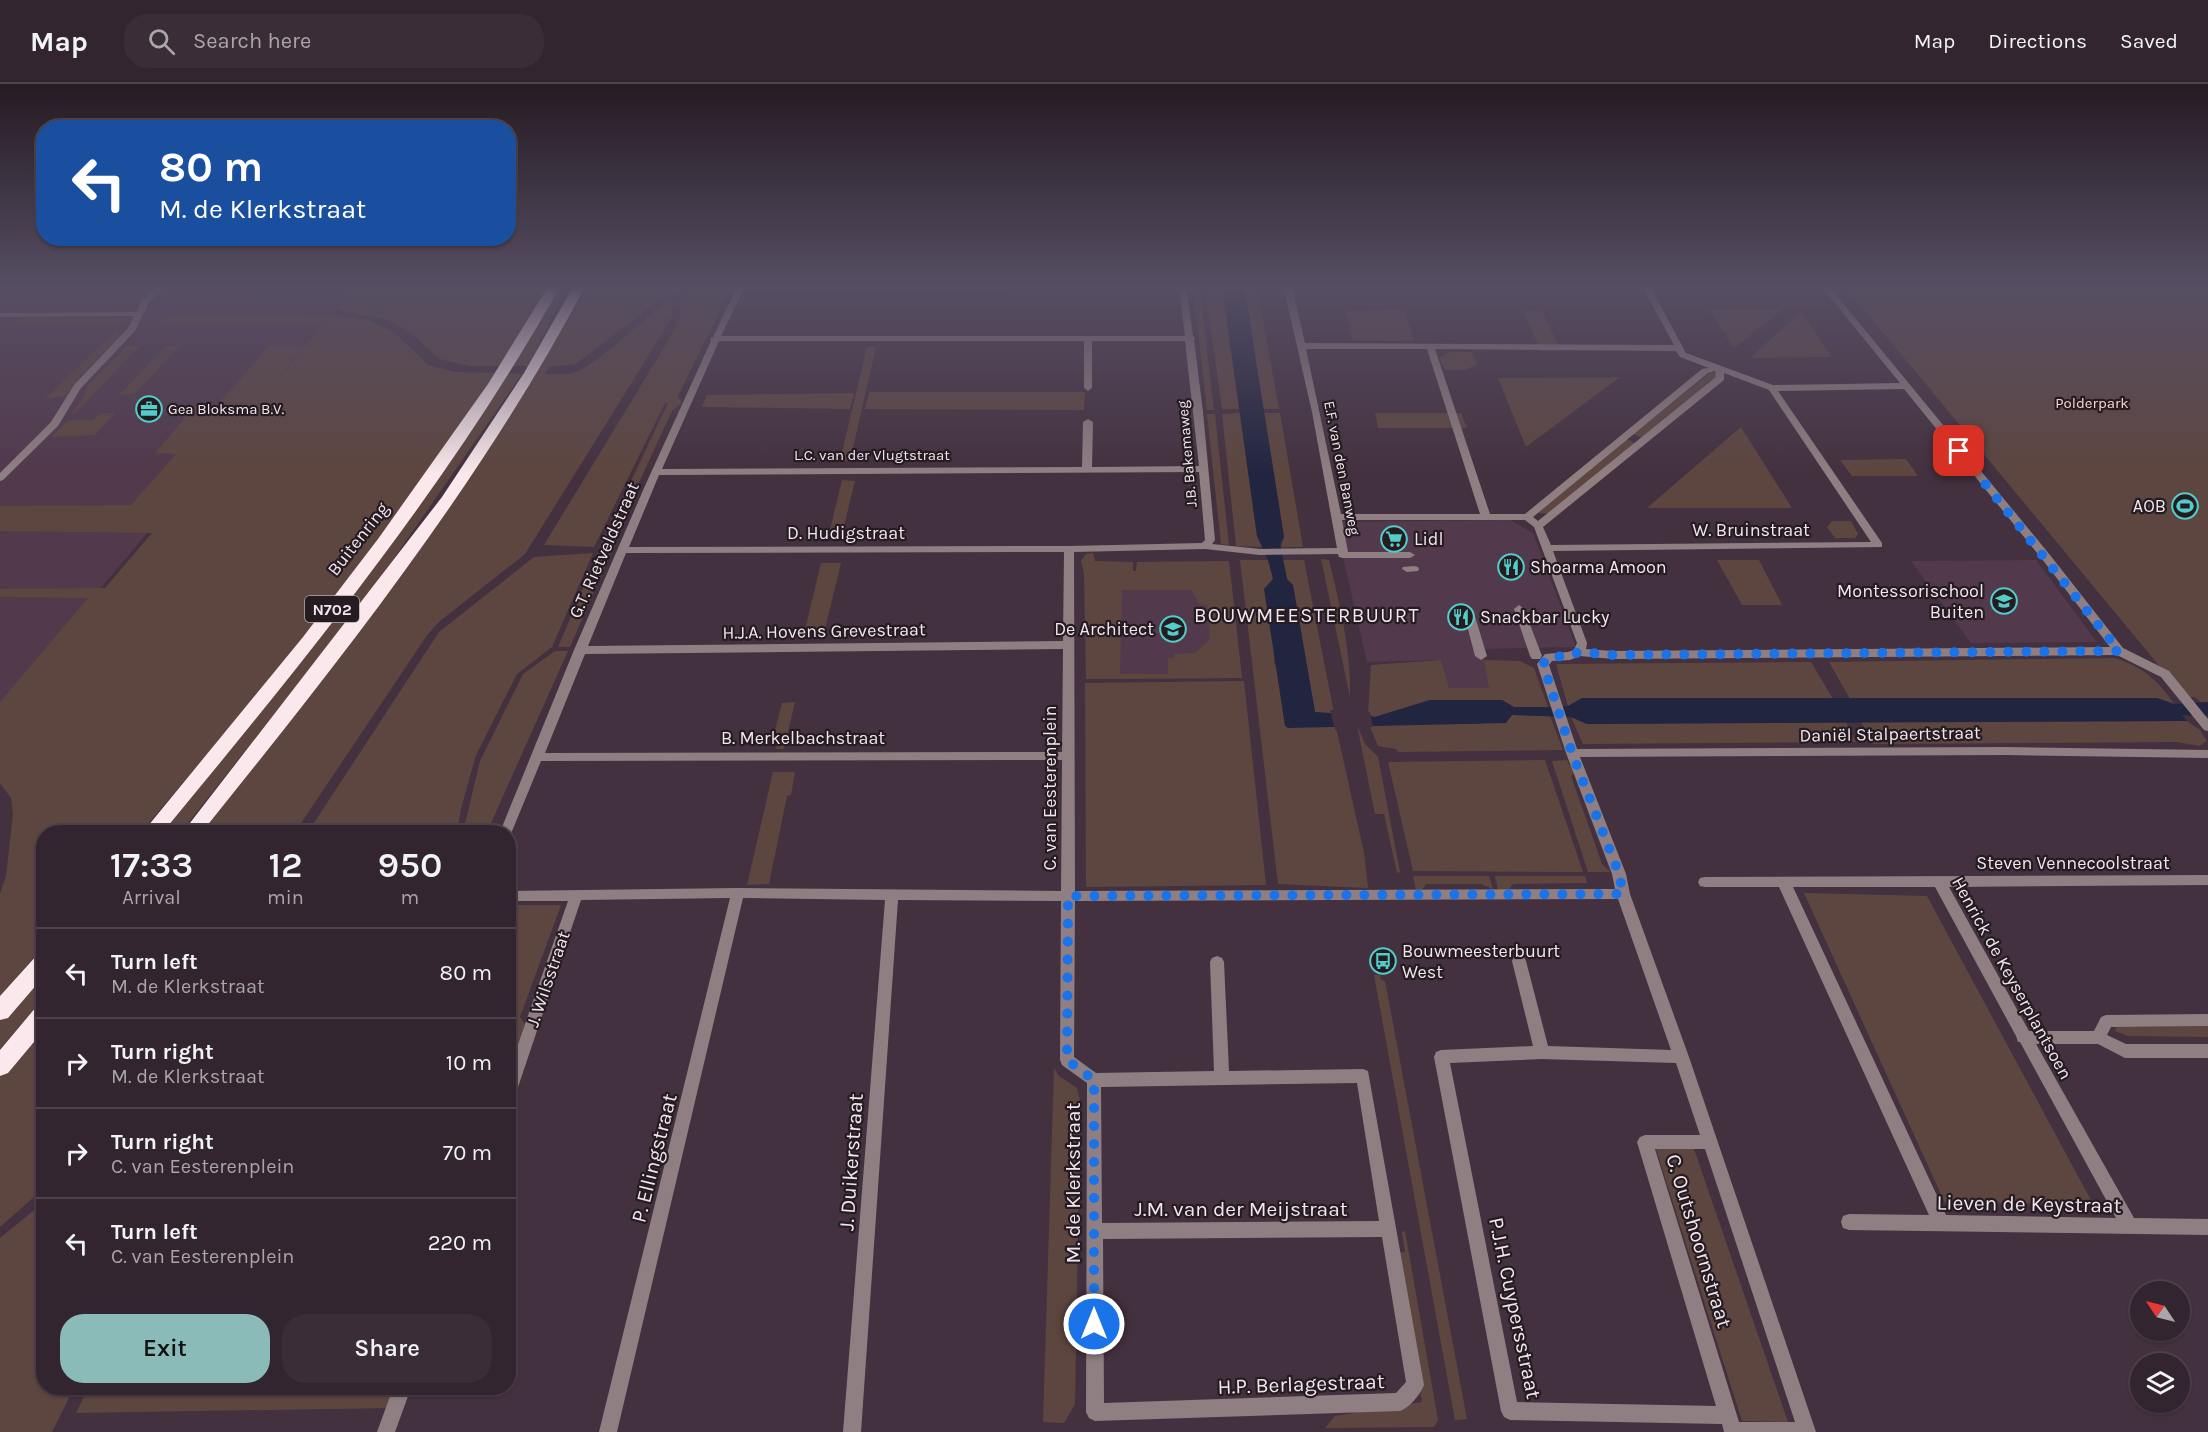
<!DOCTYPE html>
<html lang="en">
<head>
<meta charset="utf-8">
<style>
	body { margin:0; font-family:Karla,sans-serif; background:#3b2d37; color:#f1f3f6; height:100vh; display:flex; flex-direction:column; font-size:22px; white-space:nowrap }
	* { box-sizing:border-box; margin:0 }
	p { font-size:20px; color:#a9a5aa }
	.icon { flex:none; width:33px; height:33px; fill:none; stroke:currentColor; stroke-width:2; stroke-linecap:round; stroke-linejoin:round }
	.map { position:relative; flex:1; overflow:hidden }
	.sheet { position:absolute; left:36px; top:741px; width:480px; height:570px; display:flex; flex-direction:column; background:#33252f; border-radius:24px; box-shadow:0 2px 4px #0004,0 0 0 2px #4e424b }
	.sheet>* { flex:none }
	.top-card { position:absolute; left:36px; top:36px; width:480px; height:126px; border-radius:24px; box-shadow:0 2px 4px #0004,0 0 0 2px #4e424b; background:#1a4fa0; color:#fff; overflow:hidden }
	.needle { width:39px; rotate:305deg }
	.tools { position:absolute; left:2130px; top:1197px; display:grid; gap:12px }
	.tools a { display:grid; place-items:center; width:60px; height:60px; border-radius:50%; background:#33252f; box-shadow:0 2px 4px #0004,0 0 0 2px #4e424b; font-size:30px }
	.pin { position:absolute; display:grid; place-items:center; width:51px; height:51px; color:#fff; margin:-26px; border-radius:12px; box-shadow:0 3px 9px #0006 }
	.me { position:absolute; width:66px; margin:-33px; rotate:0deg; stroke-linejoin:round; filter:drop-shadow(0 0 4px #0008) }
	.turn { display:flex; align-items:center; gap:21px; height:126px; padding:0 24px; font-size:27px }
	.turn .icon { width:78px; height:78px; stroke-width:2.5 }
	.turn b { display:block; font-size:42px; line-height:51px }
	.eta { display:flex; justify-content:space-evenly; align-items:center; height:102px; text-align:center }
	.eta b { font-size:36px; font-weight:600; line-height:42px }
	.action { display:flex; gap:12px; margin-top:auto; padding:12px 24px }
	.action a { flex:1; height:69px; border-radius:24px; background:#8bbbb9; color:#111; font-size:24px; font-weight:600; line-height:69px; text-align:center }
	.action a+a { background:#3b2d37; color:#f1f3f6 }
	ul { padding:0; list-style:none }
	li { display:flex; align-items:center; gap:18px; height:90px; padding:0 24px; border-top:2px solid #4e424b }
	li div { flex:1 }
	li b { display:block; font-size:22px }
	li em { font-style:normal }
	header { display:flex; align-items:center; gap:36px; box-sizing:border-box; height:84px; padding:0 30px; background:#33252f; border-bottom:2px solid #4e424b }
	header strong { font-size:28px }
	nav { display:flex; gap:33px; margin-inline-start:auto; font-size:21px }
	.search { width:420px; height:54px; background:#3b2d37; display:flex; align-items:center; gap:15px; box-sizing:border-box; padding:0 21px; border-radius:24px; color:#a9a5aa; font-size:22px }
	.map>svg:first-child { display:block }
</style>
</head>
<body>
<header>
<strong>Map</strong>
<div class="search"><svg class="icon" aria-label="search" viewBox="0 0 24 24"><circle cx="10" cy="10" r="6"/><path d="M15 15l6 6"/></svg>Search here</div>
<nav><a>Map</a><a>Directions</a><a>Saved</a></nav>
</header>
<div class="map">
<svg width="2208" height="1348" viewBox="0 0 2208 1348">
	<rect width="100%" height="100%" fill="#44313f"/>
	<g fill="#52394c">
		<path d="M0,201h357l-357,422z"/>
		<path d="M1510,436l23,13 43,114 -94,2 8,39h-41l-9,-28 -73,2 -32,-140z"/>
		<path d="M2036,476l61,82 -126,1 -60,-82z"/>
		<path d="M1108,493l123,2 11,99 -132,1z"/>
	</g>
	<g fill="#5e4640" fill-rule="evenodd">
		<path d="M358,201h191l-49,81h-31l-30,-7 -29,-27 -22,-12 -52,-10z"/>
		<path d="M560,201h7l-35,73 -4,8h-16z"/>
		<path d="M590,201h66l6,11 -1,-11h72l-34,2 -36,10 -87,67 -27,3 -4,7c9,0 19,1 28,-1 25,-7 71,-57 97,-73l3,1 -1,15 -15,26 -132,212 -85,67 -12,13 -133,198h-96l34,-41 293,-403z"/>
		<path d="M2208,201v417l-6,1 -7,-6h-10l-338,-408h4v-3h18l3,3h7l-1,-3z"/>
		<path d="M1205,204h17l17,121h-17z"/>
		<path d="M1245,204h12l22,121h-16z"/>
		<path d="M1193,205h7l14,121h-7z"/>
		<path d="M702,206h28l-52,106 4,7 -10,8 -53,115 -5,22h-15l69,-145h-3l-71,144 -50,-2 127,-209 10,-21 -1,-18z"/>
		<path d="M1783,225l-49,39 -25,-38z"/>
		<path d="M1405,226l9,31 -62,-1 -6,-29z"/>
		<path d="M1523,227h19l19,40h-20z"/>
		<path d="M1801,228l31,45 -82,1z"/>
		<path d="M170,230h130l52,3 19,4 23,11 34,33 27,7 40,1c-105,162 -229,313 -354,459h-97l-1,115 -43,49v-102l6,-18 7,-62 -2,-16 -11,-15v-81l88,-104 -88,-1v-8l105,-1 47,-55 -152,-2v-25l131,-1 45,-51 -21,-1 42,-49h21l52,-59h35l-39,50 56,-70 -163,-1z"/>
		<path d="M21,233l102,1 -4,8 -106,-1z"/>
		<path d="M116,247l4,5 -40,40 -15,20 -20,3z"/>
		<path d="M181,261l-47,49 -15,1 47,-49z"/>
		<path d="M128,262h12l-65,67 -5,2 12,-14 5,-15z"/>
		<path d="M867,263h9l-26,114h-10z"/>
		<path d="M1449,268h23l5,12 -11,6h-21l-6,-12z"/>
		<path d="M1711,288l8,3 -77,63 -9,-4z"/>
		<path d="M508,289l14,1 -155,223 -186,235h-22z"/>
		<path d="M1620,293l-94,70 -28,-69z"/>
		<path d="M869,308h216l-1,18 -219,-1z"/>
		<path d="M854,309l-4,16 -148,-2 5,-12z"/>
		<path d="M101,329h14l-20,22 -44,2 18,-17h24z"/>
		<path d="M1240,329l17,123 7,11 -28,-1 -14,-132z"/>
		<path d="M1264,329h16l23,134h-22l3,-10z"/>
		<path d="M1375,329h86l6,15h-89z"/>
		<path d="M1207,330h8l14,131 -8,-1z"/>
		<path d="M1741,343l51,81h-145z"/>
		<path d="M1627,355l8,4 -84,71 -12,-1 -1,-2z"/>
		<path d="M1906,375l12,17h-66l-12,-16z"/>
		<path d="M842,396l13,1 -13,53h-13z"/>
		<path d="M1832,437h19l7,13 -3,4h-20l-8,-11z"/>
		<path d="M593,469l-41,94 -35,27 -41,81 -15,54 -4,23h-149l131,-200 95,-75z"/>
		<path d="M598,469h13l-41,94h-12z"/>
		<path d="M1093,469l2,8 38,1v9h3l1,-9 92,-1 13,117 -156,1 -2,-106 -3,-12 5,-7zM1122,506h69l9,15h7l3,34 -15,14 -20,1 -2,4h-5v16h-48z"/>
		<path d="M1321,475l8,1c11,45 22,91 21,137z"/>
		<path d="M1240,476h29l4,19 1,84 52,64h10l28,126 4,35 -90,-4z"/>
		<path d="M1283,476h21l30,153 -19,-1 -22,-127 -6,-6z"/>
		<path d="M1717,476h42l23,45h-40z"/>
		<path d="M821,479h20l-16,66 -20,1z"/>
		<path d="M555,567h13l-81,181h-24l17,-71 43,-87z"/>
		<path d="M2114,574c28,8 44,22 60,46l-17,-6 -307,1 -21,-37z"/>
		<path d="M1441,576l8,28h40l-5,-28 36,1 14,7 14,39h-34l-12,-7h-72l-55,17 -7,-3 3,-49z"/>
		<path d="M1811,578l22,37 -251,-1 -14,8 -12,-42z"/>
		<path d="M1244,597l22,204 -180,2 -1,-204z"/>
		<path d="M795,618l-11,47h-8l4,-15h-6l8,-31z"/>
		<path d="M1512,631l38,1 13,34 -165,2 -2,-3 -18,-3 -9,-22h110z"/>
		<path d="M1571,633l16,7 259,-2 10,20 -273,2z"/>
		<path d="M2187,637l13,9 7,11 -8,5 -22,-4 -304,2 -12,-22z"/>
		<path d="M1357,641l8,19 13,13 22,115 -3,1 -13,-59h-9z"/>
		<path d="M1545,676l38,112 -170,-1 -25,-109z"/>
		<path d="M1567,676l2,5h4l2,6 -4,5 31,88 8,8h-22l-36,-111z"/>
		<path d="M773,688h22l-4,23 -4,1 -18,88 -22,1z"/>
		<path d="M1413,792h76l4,13 -12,-5h-55l-4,6h-6z"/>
		<path d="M1495,792h90l2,7 -74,1 -4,5 -11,1z"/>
		<path d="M1804,809l123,3 166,308 -148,-1z"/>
		<path d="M509,821h52l-41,112 5,7 -16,45z"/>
		<path d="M43,884v30l-43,51v-30z"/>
		<path d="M1374,891h6l1,5 4,1 82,438 -12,1z"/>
		<path d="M43,937v168l-43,38v-154z"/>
		<path d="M2208,942v11l-80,-1 -13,-5 1,-4z"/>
		<path d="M1054,984l5,8 18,12 3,12 -5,304 -11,19 -21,-1z"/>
		<path d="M1656,1065h38l94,273 -46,-1z"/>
		<path d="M43,1119l1,185h30l-22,44h-52v-194z"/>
		<path d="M1405,1147l33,189 -4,7 -109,1 10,-12 87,-14 -23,-149 6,-1 -3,-20z"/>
		<path d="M88,1304h308l-7,20 -313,5z"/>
	</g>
	<path fill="#22253f" d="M1222,201h22l40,252 -4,7 7,35 6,6 22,127 60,5 55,-17h72l12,7h34l20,-1 14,-8h575l17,6 34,-2v14l-26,-1 5,6 -600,3 -16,-7 -59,-2 -6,8 -218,5 -3,-2 -21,-137 9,-10 -5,-19 -11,-24z"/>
	<path fill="#44313f" d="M1330,626l40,2 3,15 -38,3z"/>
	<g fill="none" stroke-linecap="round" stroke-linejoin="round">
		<g fill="#907f82" fill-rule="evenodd">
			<path d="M158,201h8l-18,19 -13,27 -54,57 -23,38 -55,54 -3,1v-8l51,-51 23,-37 54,-57 6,-12 -134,1v-4l136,-1 5,-11z"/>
			<path d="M738,201h448l7,51 2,2 -1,2 9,72 12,128 -3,4 48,5 77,-1 -25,-136 -29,-127h512l-4,2 -140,1 35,65 87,32 127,-2 -80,-98h8l222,270 73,93 46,23 39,48v12l-4,-1 -43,-53 -44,-22 -504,4 -33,-3 -10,4 -18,1 -3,4 28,84 429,-2 202,3v8l-202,-3 -426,2 46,117 4,20 59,163 127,375h-92l-2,-8 -212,-4 -6,-3 -3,-6 -67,-354 2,-5 5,-2 92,-4 -21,-85 2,-4 5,-2 5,2 2,4 22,85 123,4 -53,-151 -543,2 -1,156 22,16 118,-2 -4,-109 2,-4 5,-2 5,2 2,4 5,109 134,-2 5,2 56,314c-4,10 -14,22 -24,26l-305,10 -6,-3 -3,-6 1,-329 -25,-18 -2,-5 1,-159 -163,-1 -37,532h-18l42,-532 -142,-2 -126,534h-18l131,-534 -149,2 -66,196 -2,5 -5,2v-30l60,-172h-60v-10l230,-3 323,3 1,-131 -521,1 -31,75h-2v-4h-8l74,-182 70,-162 67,-147 -1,-2 3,-2zM1179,204l6,48h-464l23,-47zM1292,204h351l31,57 -369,-2zM719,257h365v47l4,3 4,-3v-47h93l14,125 -107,1 1,-45 -5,-3 -5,3 -1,45 -420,2zM1306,265h121l53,165h-139zM1435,265l241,2 4,6 29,11 -7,1 -177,145h-35zM1715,287l1,6 -178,144 -5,-4 175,-144zM1724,289l45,17 102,152 -320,3 -8,-18 181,-147zM1904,305l138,170 68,88 -497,4 -27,-2 1,-6 -34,-92 329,-4v-4l-104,-152zM1199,388l6,68 -3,3 -133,3 -440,1 30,-72zM1342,436h183l9,7 43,116 -3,7 -6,2 -23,2 -8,10 29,89 46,121 3,15 -540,2 -1,-339 131,-3 55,6 78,-1 1,3 4,1h67l5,-3 -5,-3h-62zM1064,468l-1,89 -475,5 38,-93zM1063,565l-1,103 -517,1 40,-99zM1542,975l134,4 24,72h-55l-5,2 -3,5 79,264 -199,-4 -67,-339zM1357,999l22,138 -277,2 -1,-136zM1655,1065h50l90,273h-56zM1382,1153l24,145 -10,11 -292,10 -1,-164z"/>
			<path d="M1414,482l4,1 1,2 -1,2 -11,1 -5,-3 1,-2z"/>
			<path d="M1519,521l5,4 18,47 -2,3h-8l-2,-3 -16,-47z"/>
			<path d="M1468,522l5,4 14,46 -6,4 -6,-4 -12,-46z"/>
			<path d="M2208,791v10l-259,2 80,144h65l7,-14 5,-2 102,-1v12l-97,1 -4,8 19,9h82v14h-83l-27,-14h-62l98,174 74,1v16l-359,-5 -6,-2 -2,-6 2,-6 6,-2 80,1 -150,-328h-74l-5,-1 -2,-4 2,-4 5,-1zM1793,803h142l81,149 2,6h2l96,176 -170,-3z"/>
			<path d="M393,1304h18l-16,44h-18z"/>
		</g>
		<g fill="#fae8ec" fill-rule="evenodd">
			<path d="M549,201h12c-109,196 -256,375 -398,547h-20l160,-195 75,-98 110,-155z"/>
			<path d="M574,201h12c-104,197 -245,374 -384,547h-19l259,-335 82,-124z"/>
			<path d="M44,868v24l-36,42 -8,2v-24l37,-41z"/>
			<path d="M44,921v25l-36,43 -8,3v-26l36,-43z"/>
		</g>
	</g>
	<linearGradient id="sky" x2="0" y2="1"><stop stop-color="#251b23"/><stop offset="0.52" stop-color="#564e63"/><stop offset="1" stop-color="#564e63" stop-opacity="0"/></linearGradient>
	<rect width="2208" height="390" fill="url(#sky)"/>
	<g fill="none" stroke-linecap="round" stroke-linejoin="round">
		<path stroke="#1a73e8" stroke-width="10" stroke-dasharray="0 18" d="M1094,1240v-244l-27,-20 1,-164 555,-2 -4,-20 -47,-121 -29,-89 6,-7 21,-1 9,-4 34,3 506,-4 -160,-200"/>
	</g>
	<defs>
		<g id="office-ring" transform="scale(1.35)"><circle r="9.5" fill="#251c22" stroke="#53cdca" stroke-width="1.5"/><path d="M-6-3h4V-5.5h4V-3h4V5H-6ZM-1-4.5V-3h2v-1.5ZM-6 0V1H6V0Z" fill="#53cdca"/></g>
		<g id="stadium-ring" transform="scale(1.35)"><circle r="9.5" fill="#251c22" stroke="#53cdca" stroke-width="1.5"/><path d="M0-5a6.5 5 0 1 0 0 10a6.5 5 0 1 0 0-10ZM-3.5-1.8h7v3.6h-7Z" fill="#53cdca"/></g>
		<g id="supermarket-ring" transform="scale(1.35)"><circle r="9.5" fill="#251c22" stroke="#53cdca" stroke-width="1.5"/><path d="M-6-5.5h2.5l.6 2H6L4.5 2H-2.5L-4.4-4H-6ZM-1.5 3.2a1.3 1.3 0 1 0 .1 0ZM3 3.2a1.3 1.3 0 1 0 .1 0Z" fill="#53cdca"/></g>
		<g id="restaurant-ring" transform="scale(1.35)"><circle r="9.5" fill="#251c22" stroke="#53cdca" stroke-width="1.5"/><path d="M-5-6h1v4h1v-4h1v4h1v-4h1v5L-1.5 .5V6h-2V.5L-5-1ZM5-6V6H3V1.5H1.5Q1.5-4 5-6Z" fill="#53cdca"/></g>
		<g id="school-ring" transform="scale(1.35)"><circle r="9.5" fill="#251c22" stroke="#53cdca" stroke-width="1.5"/><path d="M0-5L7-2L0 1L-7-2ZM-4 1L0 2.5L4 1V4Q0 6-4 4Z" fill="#53cdca"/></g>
		<g id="bus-ring" transform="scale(1.35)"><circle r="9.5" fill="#251c22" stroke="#53cdca" stroke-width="1.5"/><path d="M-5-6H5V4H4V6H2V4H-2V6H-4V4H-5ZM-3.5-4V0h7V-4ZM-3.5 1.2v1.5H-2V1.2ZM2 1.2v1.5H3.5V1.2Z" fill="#53cdca"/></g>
	</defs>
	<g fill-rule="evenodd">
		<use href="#office-ring" x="149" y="325"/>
		<use href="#stadium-ring" x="2185" y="422"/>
		<use href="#supermarket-ring" x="1394" y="455"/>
		<use href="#restaurant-ring" x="1511" y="483"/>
		<use href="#school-ring" x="2004" y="517"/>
		<use href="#restaurant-ring" x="1461" y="533"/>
		<use href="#school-ring" x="1173" y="545"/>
		<use href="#bus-ring" x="1383" y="877"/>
	</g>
	<g text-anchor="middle" stroke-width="4.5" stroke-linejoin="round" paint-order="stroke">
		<g font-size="15" fill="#fcd3cb" stroke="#251c22">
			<text x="2092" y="324">Polderpark</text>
		</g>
		<g font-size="15" fill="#f2e5ee" stroke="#251c22" text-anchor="start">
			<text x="168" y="330">Gea Bloksma B.V.</text>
		</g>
		<g font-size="15" fill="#f2e5ee" stroke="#251c22">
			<text transform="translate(1187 370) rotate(-95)" y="5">J.B. Bakemaweg</text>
			<text x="872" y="376">L.C. van der Vlugtstraat</text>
			<text transform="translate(1342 384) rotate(79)" y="5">E.F. van den Banweg</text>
		</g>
		<rect fill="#251c22" stroke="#b4a9b1" stroke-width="1.5" x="305" y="512" width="54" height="26" rx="4.5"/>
		<g font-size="16" font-weight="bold" fill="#f2e5ee">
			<text x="332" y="531">N702</text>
		</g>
		<g font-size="18" fill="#f2e5ee" stroke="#251c22" text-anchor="start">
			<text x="2166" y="428" text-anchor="end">AOB</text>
			<text x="1414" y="461">Lidl</text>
			<text x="1530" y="489">Shoarma Amoon</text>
			<text x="1984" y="513" text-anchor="end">Montessorischool<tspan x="1984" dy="21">Buiten</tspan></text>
			<text x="1480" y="539">Snackbar Lucky</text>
			<text x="1154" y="551" text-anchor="end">De Architect</text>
			<text x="1402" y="873">Bouwmeesterbuurt<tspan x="1402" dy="21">West</tspan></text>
		</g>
		<g font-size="18" fill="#f2e5ee" stroke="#251c22">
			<text x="1751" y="452">W. Bruinstraat</text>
			<text x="846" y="455">D. Hudigstraat</text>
			<text transform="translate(358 455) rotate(-52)" y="6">Buitenring</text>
			<text transform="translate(604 466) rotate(-66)" y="6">G.T. Rietveldstraat</text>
			<text transform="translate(824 547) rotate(-1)" y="6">H.J.A. Hovens Grevestraat</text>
			<text transform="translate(1890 650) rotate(-1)" y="6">Daniël Stalpaertstraat</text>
			<text x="803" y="660">B. Merkelbachstraat</text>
			<text transform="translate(1050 704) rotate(-90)" y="6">C. van Eesterenplein</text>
			<text x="2073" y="785">Steven Vennecoolstraat</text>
			<text transform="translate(2012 894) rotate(61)" y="6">Henrick de Keyserplantsoen</text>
			<text transform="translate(548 895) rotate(-71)" y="6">J. Wilsstraat</text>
		</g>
		<g font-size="20" letter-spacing="1.5" fill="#f2e5ee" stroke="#251c22">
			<text x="1307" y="538">BOUWMEESTERBUURT</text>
		</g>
		<g font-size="21" fill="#f2e5ee" stroke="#251c22">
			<text transform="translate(654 1074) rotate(-76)" y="7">P. Ellingstraat</text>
			<text transform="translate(851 1078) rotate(-86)" y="7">J. Duikerstraat</text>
			<text transform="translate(1073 1099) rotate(-90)" y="7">M. de Klerkstraat</text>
			<text transform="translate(2029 1120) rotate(1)" y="7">Lieven de Keystraat</text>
			<text x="1241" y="1132">J.M. van der Meijstraat</text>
			<text transform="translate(1699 1157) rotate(73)" y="7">C. Outshoornstraat</text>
			<text transform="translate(1515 1224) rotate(78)" y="7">P.J.H. Cuypersstraat</text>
			<text transform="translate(1301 1300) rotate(-2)" y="7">H.P. Berlagestraat</text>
		</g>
	</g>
</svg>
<div class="tools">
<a><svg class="needle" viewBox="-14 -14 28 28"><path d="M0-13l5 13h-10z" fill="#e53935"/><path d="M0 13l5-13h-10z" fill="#a9a5aa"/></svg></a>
<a><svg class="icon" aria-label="layers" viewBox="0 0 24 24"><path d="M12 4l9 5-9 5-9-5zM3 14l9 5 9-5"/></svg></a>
</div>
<div class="pin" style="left:1959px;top:367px;background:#d93025"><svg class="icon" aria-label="arrive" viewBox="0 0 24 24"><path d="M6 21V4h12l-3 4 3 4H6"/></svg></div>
<svg class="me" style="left:1094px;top:1240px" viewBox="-20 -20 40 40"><circle r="17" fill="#1a73e8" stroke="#fff" stroke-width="3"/><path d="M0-11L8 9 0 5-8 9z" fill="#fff"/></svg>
<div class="top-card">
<div class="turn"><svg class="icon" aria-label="left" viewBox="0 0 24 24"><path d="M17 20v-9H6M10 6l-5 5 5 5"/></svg><div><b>80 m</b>M. de Klerkstraat</div></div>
</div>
<section class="sheet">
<div class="eta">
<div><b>17:33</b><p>Arrival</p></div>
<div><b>12</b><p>min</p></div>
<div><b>950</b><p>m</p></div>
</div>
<ul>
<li><svg class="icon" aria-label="left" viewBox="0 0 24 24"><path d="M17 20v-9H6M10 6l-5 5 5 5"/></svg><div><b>Turn left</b><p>M. de Klerkstraat</p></div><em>80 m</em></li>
<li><svg class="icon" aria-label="right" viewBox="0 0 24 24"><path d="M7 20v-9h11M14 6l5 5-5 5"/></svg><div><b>Turn right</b><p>M. de Klerkstraat</p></div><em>10 m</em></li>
<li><svg class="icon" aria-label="right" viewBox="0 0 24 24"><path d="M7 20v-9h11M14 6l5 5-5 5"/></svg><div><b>Turn right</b><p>C. van Eesterenplein</p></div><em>70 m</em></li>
<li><svg class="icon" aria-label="left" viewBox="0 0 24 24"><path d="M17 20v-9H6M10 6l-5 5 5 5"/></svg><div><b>Turn left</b><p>C. van Eesterenplein</p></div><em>220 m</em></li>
</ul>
<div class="action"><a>Exit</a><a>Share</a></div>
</section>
</div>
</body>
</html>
